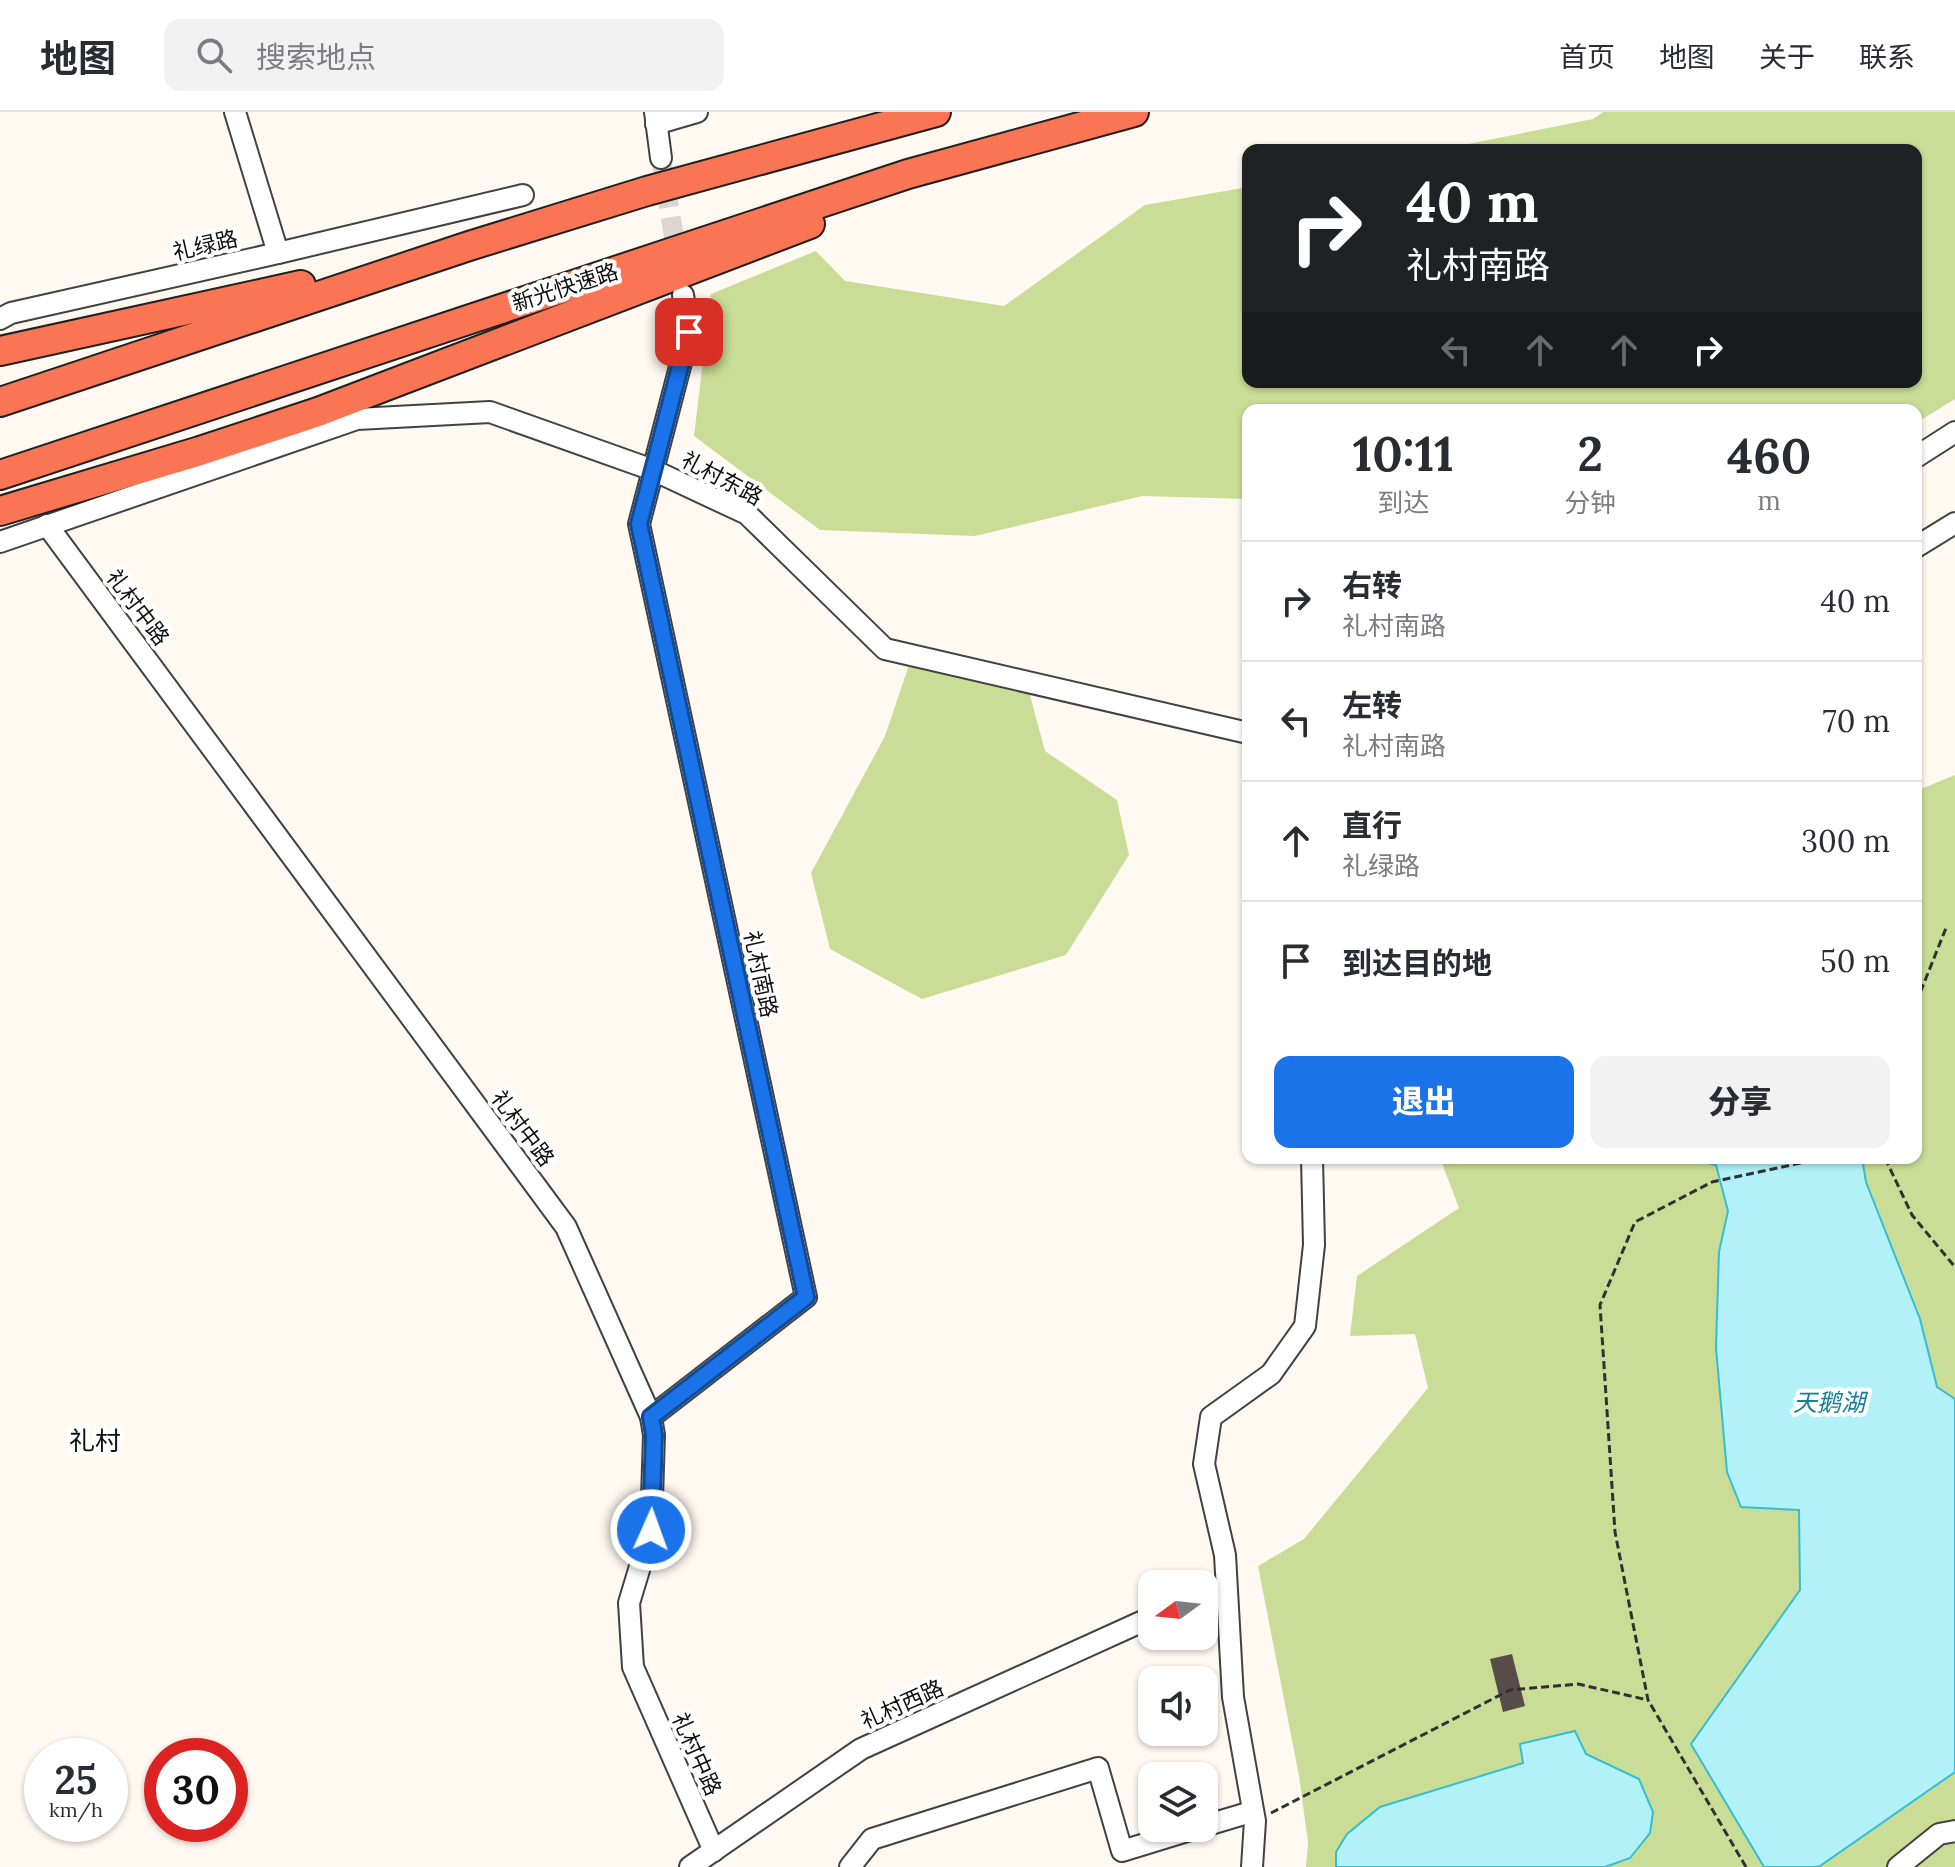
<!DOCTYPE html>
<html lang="zh">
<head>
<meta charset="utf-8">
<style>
	body { margin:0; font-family:Lora,"Noto Sans SC",serif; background:#f2f2f3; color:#2b2b33; height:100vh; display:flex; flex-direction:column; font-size:30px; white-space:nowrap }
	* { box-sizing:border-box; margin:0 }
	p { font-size:26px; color:#7c7c81 }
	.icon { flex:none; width:44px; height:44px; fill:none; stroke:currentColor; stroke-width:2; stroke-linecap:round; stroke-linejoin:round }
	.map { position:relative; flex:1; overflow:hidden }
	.side { position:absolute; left:1242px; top:292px; width:680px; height:760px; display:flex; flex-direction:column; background:#fff; border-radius:16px; box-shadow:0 2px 6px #0004 }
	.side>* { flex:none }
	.top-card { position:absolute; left:1242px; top:32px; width:680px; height:244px; border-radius:16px; box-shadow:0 2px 6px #0004; background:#202124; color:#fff; overflow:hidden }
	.needle { width:52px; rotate:255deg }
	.buttons { position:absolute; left:1138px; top:1458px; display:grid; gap:16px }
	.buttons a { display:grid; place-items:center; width:80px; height:80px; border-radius:16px; background:#fff; box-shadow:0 2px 6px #0004; font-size:40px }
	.speed { position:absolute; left:24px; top:1626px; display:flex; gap:16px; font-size:40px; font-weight:700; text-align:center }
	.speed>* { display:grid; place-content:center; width:104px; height:104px; border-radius:50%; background:#fff; box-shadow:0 2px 6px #0004; line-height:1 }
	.speed small { font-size:20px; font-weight:400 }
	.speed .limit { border:12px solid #d22; background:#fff; color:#111 }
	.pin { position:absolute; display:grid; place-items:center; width:68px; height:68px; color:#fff; margin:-34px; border-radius:16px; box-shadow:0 4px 12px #0006 }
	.me { position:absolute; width:88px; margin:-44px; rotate:2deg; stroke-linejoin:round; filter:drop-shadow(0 0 6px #0008) }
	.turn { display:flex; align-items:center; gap:28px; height:168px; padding:0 32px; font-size:36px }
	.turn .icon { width:104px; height:104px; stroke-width:2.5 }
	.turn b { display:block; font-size:56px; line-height:68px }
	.lanes { display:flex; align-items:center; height:76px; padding:0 32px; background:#0003; justify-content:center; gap:40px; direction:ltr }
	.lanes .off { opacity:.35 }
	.eta { display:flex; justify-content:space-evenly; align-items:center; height:136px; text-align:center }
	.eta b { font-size:48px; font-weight:800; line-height:56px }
	.primary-button { display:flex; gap:16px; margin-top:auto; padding:16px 32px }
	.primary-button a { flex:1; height:92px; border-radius:16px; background:#1a73e8; color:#fff; font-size:32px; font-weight:800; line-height:92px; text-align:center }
	.primary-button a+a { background:#f2f2f3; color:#2b2b33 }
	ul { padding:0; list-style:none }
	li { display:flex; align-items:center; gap:24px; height:120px; padding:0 32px; border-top:2px solid #e1e1e2 }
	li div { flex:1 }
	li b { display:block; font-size:30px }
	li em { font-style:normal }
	header { display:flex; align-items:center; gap:48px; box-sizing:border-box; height:112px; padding:0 40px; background:#fff; border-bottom:2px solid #e1e1e2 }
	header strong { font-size:38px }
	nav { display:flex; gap:44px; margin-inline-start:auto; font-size:28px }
	.search { width:560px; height:72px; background:#f2f2f3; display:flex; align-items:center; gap:20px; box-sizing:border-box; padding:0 28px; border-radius:16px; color:#7c7c81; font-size:30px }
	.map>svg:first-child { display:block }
</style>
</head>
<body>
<header>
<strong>地图</strong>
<div class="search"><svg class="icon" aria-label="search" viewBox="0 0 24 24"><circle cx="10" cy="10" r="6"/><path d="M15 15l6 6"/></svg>搜索地点</div>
<nav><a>首页</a><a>地图</a><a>关于</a><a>联系</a></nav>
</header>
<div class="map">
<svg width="1955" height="1755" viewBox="0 0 1955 1755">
	<rect width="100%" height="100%" fill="#fff9f1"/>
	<g fill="#c9dd97">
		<path d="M1603,0h352v287l-39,24v-13h-668v89l-106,-3 -167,40 -155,-6 -126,-94 17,-142 105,-43 29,30 159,25 141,-101 103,-18v195h668v-232h-478l155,-31z"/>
		<path d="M909,553l119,23 17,63 72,49 12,55 -63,100 -144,44 -92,-50 -19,-76 74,-137z"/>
		<path d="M1955,663v624l-18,-12 -17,-68 -54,-137 -4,-24h54v-367z"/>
		<path d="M1440,1046h250l26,7 12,46 -9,41 81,257v81l-109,154 73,123h-159l25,-9 9,-79 -53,-25 -62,8 -144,45 -44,45v15h-30l2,-25 -9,-66 -41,-210 46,-27 124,-151 -13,-54 -65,2 7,-60 102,-68z"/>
		<path d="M1955,1660v95h-141l6,-1z"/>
	</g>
	<g fill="#b3f1f9" stroke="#37bdd3" stroke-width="2">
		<path d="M1690,1046h172l4,24 54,137 17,68 18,12v373l-135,94 -6,1h-50l-73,-123 109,-154 -1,-80 -58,-3 -14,-35 -11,-124 3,-96 9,-41 -12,-46z"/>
		<path d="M1575,1619l11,23 53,25 14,33 -3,21 -20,25 -25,9h-269v-15l11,-18 33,-27 143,-44 -3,-19z"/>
	</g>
	<path fill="#584c4b" d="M1512,1542l13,52 -22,6 -13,-53z"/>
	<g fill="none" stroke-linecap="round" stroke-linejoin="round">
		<path stroke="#dbd6cf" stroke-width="20" stroke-dasharray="20 10" stroke-linecap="butt" d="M661,46l17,103"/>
		<g stroke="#424242" stroke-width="24">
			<g id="minor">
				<path d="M655,0l6,46"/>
				<path d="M656,12l41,-12"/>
				<path d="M278,141l245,-58"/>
				<path d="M0,207l11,-6 267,-60 -43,-141"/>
				<path d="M1916,345l39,-25"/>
				<path d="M47,413l519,702 85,190 3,18 -3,95 -22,73 4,64 81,184"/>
				<path d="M0,430l357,-123 133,-7 163,58 94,44 138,135 363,84"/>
				<path d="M1916,435l39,-24"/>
				<path d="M651,1305l155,-120 -167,-773 50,-192 -6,-37"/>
				<path d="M1204,1714l47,-14"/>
				<path d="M690,1755l171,-118 291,-132"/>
				<path d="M850,1755l22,-28 226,-71 24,83 75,-23"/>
				<path d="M1252,1755l3,-46 -22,-124 -8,-142 -21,-91 7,-47 60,-43 34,-48 9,-81 -2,-87"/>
				<path d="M1898,1755l41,-33 16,-3"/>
			</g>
		</g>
		<g stroke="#202020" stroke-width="32">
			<g id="highway">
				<path d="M0,239l301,-66"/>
				<path d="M0,290l469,-156 178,-55 289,-79"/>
				<path d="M0,363l908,-301 226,-62"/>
				<path d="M0,399l200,-60 118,-39 492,-188"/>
			</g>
		</g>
		<g stroke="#313131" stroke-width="3" stroke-dasharray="8 4" stroke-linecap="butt">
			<path d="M1916,891l30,-75"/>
			<path d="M1885,1046l27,57 43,52"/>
			<path d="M1271,1701l239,-123 68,-6 70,16"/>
			<path d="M1746,1755l-98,-167 -33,-168 -15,-227 35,-83 77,-40 112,-24"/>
		</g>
		<use href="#minor" stroke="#fff" stroke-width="20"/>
		<use href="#highway" stroke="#fa7554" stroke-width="28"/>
	</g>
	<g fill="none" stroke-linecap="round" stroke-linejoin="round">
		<g stroke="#114b97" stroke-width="20">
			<path id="route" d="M651,1418l3,-95 -3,-18 155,-120 -167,-773 50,-192"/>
		</g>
		<use href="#route" stroke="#1a73e8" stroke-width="14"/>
	</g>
	<g text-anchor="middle" stroke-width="8" stroke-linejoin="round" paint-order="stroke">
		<g font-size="22" fill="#0f0f0f" stroke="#fff">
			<text transform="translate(205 133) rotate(-13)" y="8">礼绿路</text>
			<text transform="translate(565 175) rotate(-18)" y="8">新光快速路</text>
			<text transform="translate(722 366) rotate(28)" y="8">礼村东路</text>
			<text transform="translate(138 495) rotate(53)" y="8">礼村中路</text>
			<text transform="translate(761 862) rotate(78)" y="8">礼村南路</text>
			<text transform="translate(523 1016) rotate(53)" y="8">礼村中路</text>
			<text transform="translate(902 1592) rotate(-24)" y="8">礼村西路</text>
			<text transform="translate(697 1642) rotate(66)" y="8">礼村中路</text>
		</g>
		<g font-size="24" font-style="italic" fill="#128198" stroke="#fff">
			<text x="1829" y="1299">天鹅湖</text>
		</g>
		<g font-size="26" fill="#0f0f0f" stroke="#fff">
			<text x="95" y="1338">礼村</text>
		</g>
	</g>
</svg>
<div class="buttons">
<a><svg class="needle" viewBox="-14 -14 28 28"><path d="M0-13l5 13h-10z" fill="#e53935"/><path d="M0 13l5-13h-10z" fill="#7c7c81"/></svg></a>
<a><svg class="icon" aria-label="sound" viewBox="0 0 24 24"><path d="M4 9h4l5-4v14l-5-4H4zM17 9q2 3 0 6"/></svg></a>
<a><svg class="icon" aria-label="layers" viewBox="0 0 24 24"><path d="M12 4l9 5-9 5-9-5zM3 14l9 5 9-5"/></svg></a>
</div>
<div class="speed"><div>25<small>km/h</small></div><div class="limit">30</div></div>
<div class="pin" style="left:689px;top:220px;background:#d93025"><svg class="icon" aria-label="arrive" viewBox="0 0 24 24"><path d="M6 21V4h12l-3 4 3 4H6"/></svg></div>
<svg class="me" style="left:651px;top:1418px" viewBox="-20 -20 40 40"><circle r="17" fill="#1a73e8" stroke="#fff" stroke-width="3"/><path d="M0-11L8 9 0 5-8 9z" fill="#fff"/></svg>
<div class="top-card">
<div class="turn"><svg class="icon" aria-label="right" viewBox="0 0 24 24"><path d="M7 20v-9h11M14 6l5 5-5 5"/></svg><div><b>40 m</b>礼村南路</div></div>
<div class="lanes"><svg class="icon off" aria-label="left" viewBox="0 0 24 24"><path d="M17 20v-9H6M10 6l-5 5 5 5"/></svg><svg class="icon off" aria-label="ahead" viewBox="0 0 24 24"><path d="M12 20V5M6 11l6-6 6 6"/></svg><svg class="icon off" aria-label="ahead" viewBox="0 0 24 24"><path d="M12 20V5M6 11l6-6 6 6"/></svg><svg class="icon" aria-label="right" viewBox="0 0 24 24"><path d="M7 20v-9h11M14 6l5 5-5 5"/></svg></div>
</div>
<section class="side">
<div class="eta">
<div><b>10:11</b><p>到达</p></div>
<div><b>2</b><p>分钟</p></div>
<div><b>460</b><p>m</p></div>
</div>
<ul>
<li><svg class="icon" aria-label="right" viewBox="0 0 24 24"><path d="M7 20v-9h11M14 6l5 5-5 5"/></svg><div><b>右转</b><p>礼村南路</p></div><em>40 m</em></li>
<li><svg class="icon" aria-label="left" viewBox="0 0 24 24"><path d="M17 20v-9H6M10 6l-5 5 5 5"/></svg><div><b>左转</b><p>礼村南路</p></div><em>70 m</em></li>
<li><svg class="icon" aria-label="ahead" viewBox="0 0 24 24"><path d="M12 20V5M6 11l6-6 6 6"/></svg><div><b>直行</b><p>礼绿路</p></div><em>300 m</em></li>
<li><svg class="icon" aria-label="arrive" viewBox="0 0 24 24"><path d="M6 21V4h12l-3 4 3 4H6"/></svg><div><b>到达目的地</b></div><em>50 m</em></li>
</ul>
<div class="primary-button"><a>退出</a><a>分享</a></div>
</section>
</div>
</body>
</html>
